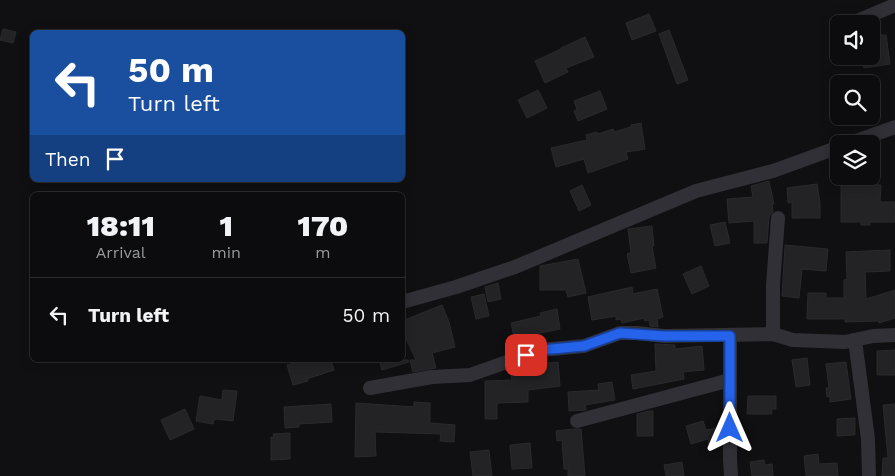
<!DOCTYPE html>
<html lang="en">
<head>
<meta charset="utf-8">
<style>
	body { margin:0; font-family:"Work Sans",sans-serif; background:#1a191b; color:#f1f3f6; height:100vh; display:flex; flex-direction:column; font-size:19px; white-space:nowrap }
	* { box-sizing:border-box; margin:0 }
	p { font-size:16px; color:#9a9b9d }
	.icon { flex:none; width:28px; height:28px; fill:none; stroke:currentColor; stroke-width:2; stroke-linecap:round; stroke-linejoin:round }
	.map { position:relative; flex:1; overflow:hidden }
	.panel { position:absolute; left:30px; top:192px; width:375px; height:170px; display:flex; flex-direction:column; background:#0c0b0d; border-radius:8px; box-shadow:0 2px 12px #0003,0 0 0 1px #2c2b2e }
	.panel>* { flex:none }
	.banner { position:absolute; left:30px; top:30px; width:375px; height:152px; border-radius:8px; box-shadow:0 2px 12px #0003,0 0 0 1px #2c2b2e; background:#1a4fa0; color:#fff; overflow:hidden }
	.controls { position:absolute; left:830px; top:15px; display:grid; gap:10px }
	.controls a { display:grid; place-items:center; width:50px; height:50px; border-radius:8px; background:#0c0b0d; box-shadow:0 2px 12px #0003,0 0 0 1px #2c2b2e; font-size:25px }
	.pin { position:absolute; display:grid; place-items:center; width:42px; height:42px; color:#fff; margin:-21px; border-radius:10px; box-shadow:0 2px 8px #0006 }
	.me { position:absolute; width:55px; margin:-28px; rotate:0deg; stroke-linejoin:round; filter:drop-shadow(0 0 4px #0008) }
	.turn { display:flex; align-items:center; gap:18px; height:105px; padding:0 15px; font-size:22px }
	.turn .icon { width:65px; height:65px; stroke-width:2.5 }
	.turn b { display:block; font-size:35px; line-height:42px }
	.then { display:flex; align-items:center; height:48px; padding:0 15px; background:#0003; gap:10px; font-size:19px }
	.eta { display:flex; justify-content:space-evenly; align-items:center; height:85px; text-align:center }
	.eta b { font-size:30px; font-weight:800; line-height:35px }
	ul { padding:0; list-style:none }
	li { display:flex; align-items:center; gap:15px; height:75px; padding:0 15px; border-top:1px solid #2c2b2e }
	li div { flex:1 }
	li b { display:block; font-size:19px }
	li em { font-style:normal }
	.map>svg:first-child { display:block }
</style>
</head>
<body>
<div class="map">
<svg width="895" height="476" viewBox="0 0 895 476">
	<rect width="100%" height="100%" fill="#100f11"/>
	<g fill="#232225" stroke="#2a292d">
		<path d="M649,14l7,17 -24,9 -6,-17z"/>
		<path d="M871,28h9l1,7h5l4,29 -26,4 -1,-12h8z"/>
		<path d="M3,29l13,3 -3,11 -13,-3z"/>
		<path d="M669,30l19,50 -11,4 -18,-50z"/>
		<path d="M585,37l9,20 -28,11 2,4 -23,11 -10,-22 26,-12v-1z"/>
		<path d="M538,90l9,18 -20,10 -9,-18z"/>
		<path d="M600,91l7,18 -29,12 -4,-10 3,-2 -3,-8z"/>
		<path d="M641,123l4,26 -19,3 2,7 -40,14 -4,-14 -28,8 -5,-19 36,-8 -1,-5 11,-3 1,2 15,-5 1,3 17,-5v-2z"/>
		<path d="M769,181l5,23h-2l1,7 -4,6 -2,26h-13v-22l-25,2 -2,-24 26,-2 -2,-11z"/>
		<path d="M817,184l3,19v15h-28v-16l-4,1 -1,-15z"/>
		<path d="M841,184l40,1 -1,17h15v20h-25v3h-9v-3h-20z"/>
		<path d="M582,185l9,20 -12,6 -9,-20z"/>
		<path d="M725,222l5,21 -15,3 -5,-21z"/>
		<path d="M652,226l2,20h-2l4,22 -25,5 -4,-19 4,-1 -3,-24z"/>
		<path d="M785,245l43,4 -2,22 -24,-2 -3,29 -17,-2z"/>
		<path d="M890,250v21l-25,1 1,27 29,-9v28l-16,5v-2l-34,1v-3h-38l1,-26h18v5h18v-18l3,-1 -1,-27z"/>
		<path d="M578,259l8,34 -18,4 -2,-7h-26v-24z"/>
		<path d="M701,266l8,20 -17,8 -9,-20z"/>
		<path d="M498,283l3,16 -13,3 -3,-15z"/>
		<path d="M632,287l1,7 24,-5 6,28 -6,2 1,8 -8,-1 -1,-6 -4,1 -1,-3 -22,5 -1,-4 -5,1v-4l-24,4 -4,-23z"/>
		<path d="M484,294l5,22 -13,3 -5,-22z"/>
		<path d="M442,305l7,17 6,25 -23,6 4,15 -23,4 -3,-12h6l-14,-30v-9z"/>
		<path d="M557,309l3,20 -30,6 1,3 -16,3 -4,-18 30,-7 -1,-3z"/>
		<path d="M655,344l20,1v4l27,-3 2,24 -21,2 1,7 -51,10 -2,-14 25,-4z"/>
		<path d="M895,350v25h-18v-24z"/>
		<path d="M807,358l3,27 -14,2 -4,-27z"/>
		<path d="M305,360h26l3,10 -27,9 1,2 -15,4 -6,-20z"/>
		<path d="M379,360h29l1,2 -27,8z"/>
		<path d="M558,362l2,24 -32,4v12l-31,1v16h-12v-38l27,-1 -1,-5 23,-1 -1,-10z"/>
		<path d="M846,362l5,37 -21,3v-6l-3,1 -1,-9h3l-3,-24z"/>
		<path d="M612,382l3,18 -30,5 1,5 -17,1 -1,-19 31,-2 -1,-6z"/>
		<path d="M223,390l14,1 -4,30 -16,-2 -3,1 -1,4 -17,-3 4,-25 22,4z"/>
		<path d="M748,396h28v13h-5l1,5h-25z"/>
		<path d="M414,402l16,1v20l25,2 -1,17 -14,-1 1,-7 -66,-2 1,24 -21,1 1,-54 58,4z"/>
		<path d="M331,404l1,18 -33,2v3l-14,1 -1,-21z"/>
		<path d="M895,404v72h-13l1,-18h5l-5,-53z"/>
		<path d="M185,409l9,20 -24,11 -9,-20z"/>
		<path d="M649,411h4v25h-16v-22z"/>
		<path d="M855,418v17l-18,1v-17z"/>
		<path d="M703,421l3,9 14,-2 1,17 -12,2 -1,-8 -17,5 -5,-18z"/>
		<path d="M573,429h8l4,47h-17v-7h-4l-2,-29 -5,1 -1,-10z"/>
		<path d="M290,433v26l-19,1v-23h3l-1,-3z"/>
		<path d="M530,443l2,25 -20,1 -2,-24z"/>
		<path d="M489,450l3,26h-19l-3,-24z"/>
		<path d="M818,454l1,10 18,-1 1,13h-32l-2,-20z"/>
		<path d="M764,460l1,5 7,-1 1,12h-21l-2,-14z"/>
		<path d="M682,462l2,14h-18l-2,-11z"/>
	</g>
	<g fill="none" stroke-linecap="round" stroke-linejoin="round">
		<g stroke="#313036" stroke-width="14">
			<path d="M850,24l45,-19"/>
			<path d="M847,144l48,-17"/>
			<path d="M402,302l54,-15 59,-20 181,-76 77,-20 66,-24"/>
			<path d="M773,334v-49l5,-67"/>
			<path d="M730,336v124l1,16"/>
			<path d="M855,340l13,99 1,37"/>
			<path d="M370,388l62,-11 38,-2 71,-25 43,-4 36,-13h17l27,3 109,-2 20,6 52,2 28,-6 22,-1"/>
			<path d="M577,421l153,-41"/>
		</g>
	</g>
	<g fill="none" stroke-linecap="round" stroke-linejoin="round">
		<g stroke="#184099" stroke-width="12">
			<path id="route" d="M526,355l15,-5 43,-4 36,-13 44,3h66v92"/>
		</g>
		<use href="#route" stroke="#2563eb" stroke-width="9"/>
	</g>
</svg>
<div class="controls">
<a><svg class="icon" aria-label="sound" viewBox="0 0 24 24"><path d="M4 9h4l5-4v14l-5-4H4zM17 9q2 3 0 6"/></svg></a>
<a><svg class="icon" aria-label="search" viewBox="0 0 24 24"><circle cx="10" cy="10" r="6"/><path d="M15 15l6 6"/></svg></a>
<a><svg class="icon" aria-label="layers" viewBox="0 0 24 24"><path d="M12 4l9 5-9 5-9-5zM3 14l9 5 9-5"/></svg></a>
</div>
<div class="pin" style="left:526px;top:355px;background:#d93025"><svg class="icon" aria-label="arrive" viewBox="0 0 24 24"><path d="M6 21V4h12l-3 4 3 4H6"/></svg></div>
<svg class="me" style="left:730px;top:428px" viewBox="-20 -20 40 40"><path d="M0-17L14 15 0 8-14 15z" fill="#2563eb" stroke="#fff" stroke-width="4"/></svg>
<div class="banner">
<div class="turn"><svg class="icon" aria-label="left" viewBox="0 0 24 24"><path d="M17 20v-9H6M10 6l-5 5 5 5"/></svg><div><b>50 m</b>Turn left</div></div>
<div class="then">Then<svg class="icon" aria-label="arrive" viewBox="0 0 24 24"><path d="M6 21V4h12l-3 4 3 4H6"/></svg></div>
</div>
<section class="panel">
<div class="eta">
<div><b>18:11</b><p>Arrival</p></div>
<div><b>1</b><p>min</p></div>
<div><b>170</b><p>m</p></div>
</div>
<ul>
<li><svg class="icon" aria-label="left" viewBox="0 0 24 24"><path d="M17 20v-9H6M10 6l-5 5 5 5"/></svg><div><b>Turn left</b></div><em>50 m</em></li>
</ul>
</section>
</div>
</body>
</html>
